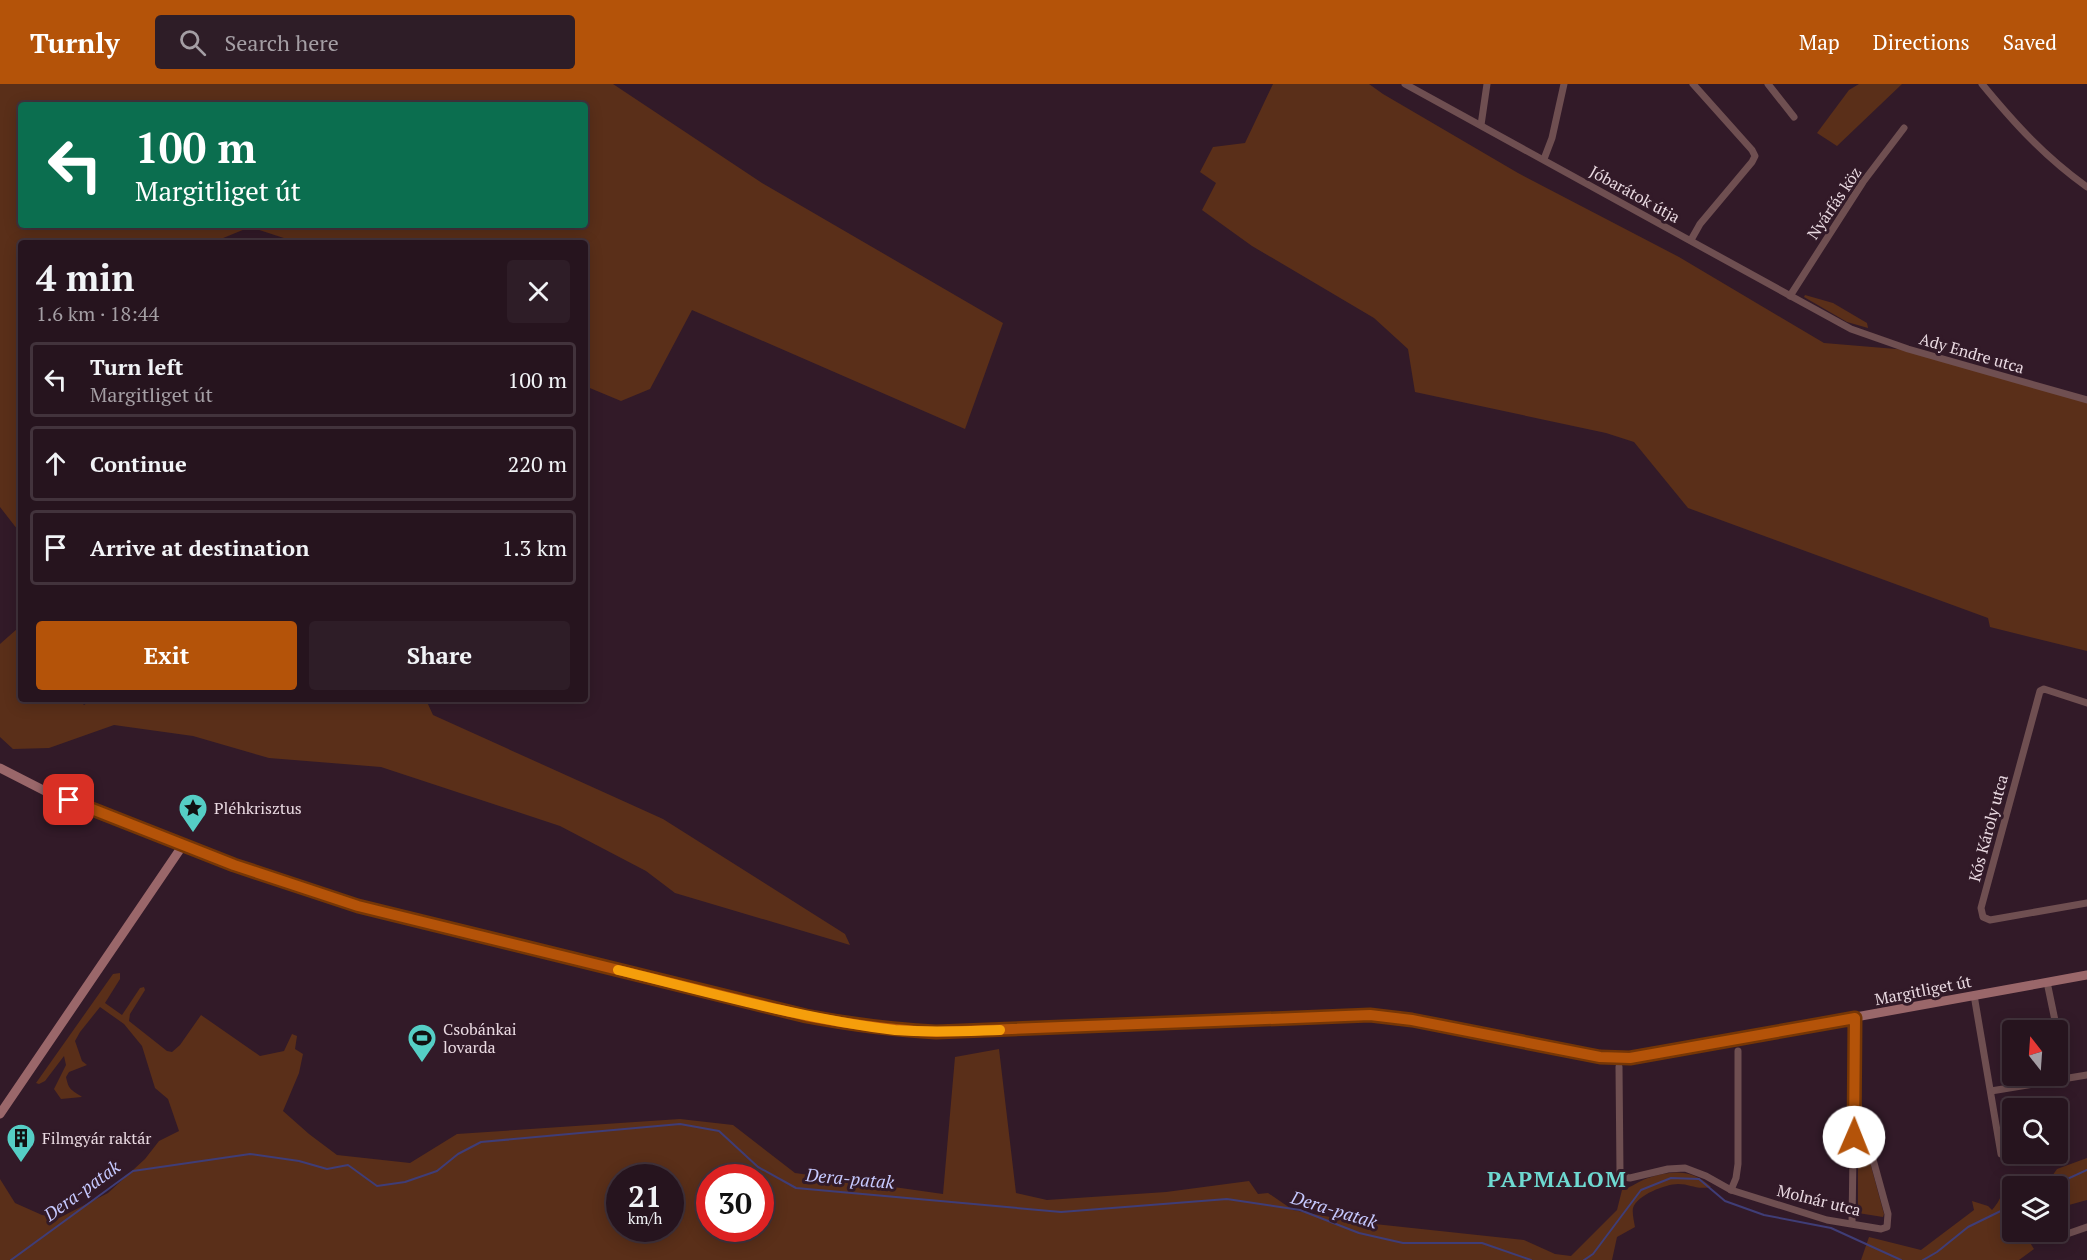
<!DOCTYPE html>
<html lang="en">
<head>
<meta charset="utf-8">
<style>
	body { margin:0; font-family:"PT Serif",serif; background:#2e1d27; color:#f1f3f6; height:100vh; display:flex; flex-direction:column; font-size:22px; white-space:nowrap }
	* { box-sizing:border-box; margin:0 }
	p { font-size:20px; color:#a49ea4 }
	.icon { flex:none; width:33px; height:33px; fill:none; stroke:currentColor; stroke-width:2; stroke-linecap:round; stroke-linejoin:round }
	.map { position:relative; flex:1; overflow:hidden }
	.panel { position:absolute; left:18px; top:156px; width:570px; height:462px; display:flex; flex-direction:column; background:#26141e; border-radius:6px; box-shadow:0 3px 15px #0003,0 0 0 2px #42333c }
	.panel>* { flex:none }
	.hud { position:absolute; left:18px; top:18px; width:570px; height:126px; border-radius:6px; box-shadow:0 3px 15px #0003,0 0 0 2px #42333c; background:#0b6e4f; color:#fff; overflow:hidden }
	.needle { width:39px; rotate:343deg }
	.buttons { position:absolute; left:2002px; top:936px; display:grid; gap:12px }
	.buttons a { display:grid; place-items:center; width:66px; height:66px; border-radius:6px; background:#26141e; box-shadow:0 3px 15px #0003,0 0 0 2px #42333c; font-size:30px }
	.speed { position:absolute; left:606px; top:1080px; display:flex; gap:12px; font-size:30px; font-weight:700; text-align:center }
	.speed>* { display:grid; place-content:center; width:78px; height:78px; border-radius:50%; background:#26141e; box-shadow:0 3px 15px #0003,0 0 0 2px #42333c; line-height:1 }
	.speed small { font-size:15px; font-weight:400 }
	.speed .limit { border:9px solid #d22; background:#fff; color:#111 }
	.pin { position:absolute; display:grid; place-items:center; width:51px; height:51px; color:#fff; margin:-26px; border-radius:12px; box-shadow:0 3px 9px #0006 }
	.me { position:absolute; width:66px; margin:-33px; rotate:1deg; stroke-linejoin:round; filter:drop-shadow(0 0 4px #0008) }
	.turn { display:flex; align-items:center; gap:21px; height:126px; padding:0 18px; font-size:27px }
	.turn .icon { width:78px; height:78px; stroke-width:2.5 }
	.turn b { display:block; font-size:42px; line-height:51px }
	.round { display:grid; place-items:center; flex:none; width:63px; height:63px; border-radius:6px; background:#2e1d27 }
	.head { display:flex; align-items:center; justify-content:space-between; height:102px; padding:0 18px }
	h1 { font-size:36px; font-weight:600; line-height:45px }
	.button { display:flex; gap:12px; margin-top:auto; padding:12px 18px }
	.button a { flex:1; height:69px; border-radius:6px; background:#b45309; color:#fff; font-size:24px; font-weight:600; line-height:69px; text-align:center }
	.button a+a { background:#2e1d27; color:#f1f3f6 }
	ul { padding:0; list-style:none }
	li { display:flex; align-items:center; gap:18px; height:75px; margin:0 12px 9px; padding:0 6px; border:3px solid #42333c; border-radius:6px }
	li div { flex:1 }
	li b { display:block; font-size:22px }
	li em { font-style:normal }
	header { display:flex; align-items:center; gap:36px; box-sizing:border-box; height:84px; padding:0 30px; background:#b45309; color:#fff }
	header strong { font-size:28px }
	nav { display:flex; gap:33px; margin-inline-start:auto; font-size:21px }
	.search { width:420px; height:54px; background:#2e1d27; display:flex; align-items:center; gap:15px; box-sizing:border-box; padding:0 21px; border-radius:6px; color:#a49ea4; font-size:22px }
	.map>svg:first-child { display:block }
</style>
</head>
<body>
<header>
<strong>Turnly</strong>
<div class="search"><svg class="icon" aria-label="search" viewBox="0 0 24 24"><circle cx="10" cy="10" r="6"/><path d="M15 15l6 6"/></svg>Search here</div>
<nav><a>Map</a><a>Directions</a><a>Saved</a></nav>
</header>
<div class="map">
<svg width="2087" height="1176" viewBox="0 0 2087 1176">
	<rect width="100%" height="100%" fill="#321a28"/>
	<g fill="#5a2f19" fill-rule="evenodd">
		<path d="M0,0h613l149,99 241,140 -38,106 -273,-119 -42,79 -29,12 -36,-15v-143h-286l-49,-16 -39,16h-190v291l-21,-27zM21,21h564v120h-564z"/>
		<path d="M1273,0h96l14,10 135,79 161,84 145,86 84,7 179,52v249l-97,-24 -2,-9 -300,-110 -54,-66 -28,-9 -191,-41 -7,-43 -34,-31 -122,-72 -50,-36 14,-27 -16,-11 13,-25 32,-4z"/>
		<path d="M1859,0h43l-65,62 -20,-13 32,-43z"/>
		<path d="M1805,211l28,8 34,20 1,5 -21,-6 -43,-25z"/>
		<path d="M17,545l4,5v65h58l5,6 9,-6h336l-2,3 6,13 230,104 182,115 5,11 -175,-52 -29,-22 -86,-45 -179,-59 -112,-9 -76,-22 -79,-11 -65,23 -36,1 -13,-12v-93z"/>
		<path d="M120,889v6l-15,24 17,12 18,-27 4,-1 1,3 -15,24 -1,7 38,30 5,1 8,-7 21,-30 59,41 24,-5 8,-17 5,2 -2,13 8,5 -4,19 -16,38 26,23 28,21 73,8 47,-29 223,-15 53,6 62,48 148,21 12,-137 44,-8 17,144 31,7 119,-8 83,-11 9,13 10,-1 25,17 63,12 168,18 31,14 16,2 46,-46 5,-20c10,-3 17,-9 26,-12 24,-8 44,-9 63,9 -16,3 -20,-3 -33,-3 -12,0 -41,11 -45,24 -1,5 1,13 2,19l-18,10 -5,23h-1612v-81l15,24 27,12 17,3 49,-25 37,-34 14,-18 20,-10 -11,-32 -13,-11 -13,-42 -18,-22 -24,-17 -20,25 -5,9 7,20 5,4 -18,7 -3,5c3,14 5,12 16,20l-21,2 -7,-10 12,-24 -2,-9 -19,25 -6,3 -3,-1 77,-109zM620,1094h50v50h-50zM710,1094h50v50h-50z"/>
		<path d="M1858,1034l26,96 -1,3 -25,-4z"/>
		<path d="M2087,1074v42l-29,8v-22h-25l8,-8 9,1 7,-10z"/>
		<path d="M2020,1100l7,2h-14v46h14l-2,3 9,14 -15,11h-158l8,-23 52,13 53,-40 -2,-9 16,5 4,4c13,-14 5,-20 28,-26z"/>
	</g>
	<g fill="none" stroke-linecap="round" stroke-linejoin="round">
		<g stroke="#3f3d77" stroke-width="2">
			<path d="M2052,1102l35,-16"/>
			<path d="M11,1176l122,-89 117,-17 49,7 28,8 21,-4 29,21 28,-4 32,-11 21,-17 23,-12 199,-18 39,7 39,36 38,21 265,24 166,-13 73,11 59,23 44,10h79l49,17"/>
			<path d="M1584,1176l9,-6 48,-64 30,-12 28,1 26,22 39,14 67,13 70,32"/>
			<path d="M1923,1176l14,-8 31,-25 45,-22"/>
		</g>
		<g stroke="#6f4f51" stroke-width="7">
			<path d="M1405,0l446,245 57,20 179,51"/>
			<path d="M1768,0l26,33"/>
			<path d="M1982,0c33,40 62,72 105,103"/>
			<path d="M1481,41l6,-41"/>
			<path d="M1544,75l8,-21 12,-54"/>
			<path d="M1691,156l9,-16 52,-62 3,-6 -3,-6 -59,-66"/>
			<path d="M1790,212l73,-114 41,-54"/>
			<path d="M2087,619l-43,-14 -4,2 -59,217 2,9 7,3 97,-17"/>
			<path d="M2047,898l10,48"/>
			<path d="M1974,911l27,159"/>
			<path d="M2058,953l1,6"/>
			<path d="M1619,983l1,106 3,4 7,1 38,-9 17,-1 21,8 25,14 96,30 54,9 6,-2 1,-13 -33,-120"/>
			<path d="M1991,1007l96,-16"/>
			<path d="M1731,1106l5,-12 2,-14v-113"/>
			<path d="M1852,1139l3,-205"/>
			<path d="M2067,1150l20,-7"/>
		</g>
		<g stroke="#9a676a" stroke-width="9">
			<path d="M0,684l47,24 43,17 144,56 89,31 102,28 380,92 47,9 46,5 38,2 433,-17 43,5 188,37 30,1 457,-83"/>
			<path d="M0,1030l183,-269"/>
		</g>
	</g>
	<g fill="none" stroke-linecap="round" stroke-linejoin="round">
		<g stroke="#753606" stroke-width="15">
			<path id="route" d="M69,716l165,65 124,41 448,110c43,8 86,14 130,16l434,-17 42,5 188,37 30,1 225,-40 -1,119"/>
		</g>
		<use href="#route" stroke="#b45309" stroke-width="10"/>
		<path stroke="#f59e0b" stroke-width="10" d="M618,886c91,22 183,49 277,60 35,3 71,1 105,0"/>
	</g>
	<defs>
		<g id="sight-pin" transform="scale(1.5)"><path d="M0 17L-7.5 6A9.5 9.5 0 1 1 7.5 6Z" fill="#55cec5" stroke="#321a28"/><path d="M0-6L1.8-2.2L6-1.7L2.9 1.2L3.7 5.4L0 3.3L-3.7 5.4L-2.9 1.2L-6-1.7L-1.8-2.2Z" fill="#111"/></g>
		<g id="stadium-pin" transform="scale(1.5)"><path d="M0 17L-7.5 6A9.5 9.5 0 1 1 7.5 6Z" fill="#55cec5" stroke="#321a28"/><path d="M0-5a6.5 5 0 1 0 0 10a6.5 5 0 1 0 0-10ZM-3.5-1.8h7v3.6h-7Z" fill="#111"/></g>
		<g id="building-pin" transform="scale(1.5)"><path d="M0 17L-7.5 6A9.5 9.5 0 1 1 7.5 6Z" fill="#55cec5" stroke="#321a28"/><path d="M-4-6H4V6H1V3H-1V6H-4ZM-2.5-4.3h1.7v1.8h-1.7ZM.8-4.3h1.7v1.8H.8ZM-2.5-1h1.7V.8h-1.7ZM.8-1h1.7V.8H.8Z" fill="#111"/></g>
	</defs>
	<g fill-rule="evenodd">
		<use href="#sight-pin" x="193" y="724"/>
		<use href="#stadium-pin" x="422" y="954"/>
		<use href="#building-pin" x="21" y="1054"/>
	</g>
	<g text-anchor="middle" stroke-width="6" stroke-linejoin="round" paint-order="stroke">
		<g font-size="16" fill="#e9d9e1" stroke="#321a28">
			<text transform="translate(1635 110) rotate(29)" y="6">Jóbarátok útja</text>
			<text transform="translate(1834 119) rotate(-56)" y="6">Nyárfás köz</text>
			<text transform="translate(1972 269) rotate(16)" y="6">Ady Endre utca</text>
			<text transform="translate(1988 744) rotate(-75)" y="6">Kós Károly utca</text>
			<text transform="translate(1923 906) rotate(-11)" y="6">Margitliget út</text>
			<text transform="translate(1819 1116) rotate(14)" y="6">Molnár utca</text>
		</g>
		<g font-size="16" fill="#e9d9e1" stroke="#321a28" text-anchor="start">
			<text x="214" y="730">Pléhkrisztus</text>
			<text x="443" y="951">Csobánkai<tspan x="443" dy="18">lovarda</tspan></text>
			<text x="42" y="1060">Filmgyár raktár</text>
		</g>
		<g font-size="18" font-style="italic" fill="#c6c9ff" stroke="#321a28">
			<text transform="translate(850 1095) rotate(5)" y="6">Dera-patak</text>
			<text transform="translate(82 1107) rotate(-36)" y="6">Dera-patak</text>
			<text transform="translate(1334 1126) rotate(17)" y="6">Dera-patak</text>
		</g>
		<g font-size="22" font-weight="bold" letter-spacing="1.5" fill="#6ed9d1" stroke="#321a28">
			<text x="1557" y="1103">PAPMALOM</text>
		</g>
	</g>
</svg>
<div class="buttons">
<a><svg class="needle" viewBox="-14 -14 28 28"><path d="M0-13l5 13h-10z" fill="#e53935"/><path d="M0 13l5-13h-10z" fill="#a49ea4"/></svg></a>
<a><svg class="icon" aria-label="search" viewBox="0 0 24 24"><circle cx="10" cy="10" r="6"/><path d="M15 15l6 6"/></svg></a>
<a><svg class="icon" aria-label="layers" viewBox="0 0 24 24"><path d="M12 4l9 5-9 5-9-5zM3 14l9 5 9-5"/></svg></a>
</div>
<div class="speed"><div>21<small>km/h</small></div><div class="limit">30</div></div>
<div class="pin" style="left:69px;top:716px;background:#d93025"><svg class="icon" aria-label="arrive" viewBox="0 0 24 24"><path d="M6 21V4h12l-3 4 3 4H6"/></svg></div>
<svg class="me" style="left:1854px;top:1053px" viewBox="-20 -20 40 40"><circle r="19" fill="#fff"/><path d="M0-13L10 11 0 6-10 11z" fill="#b45309"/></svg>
<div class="hud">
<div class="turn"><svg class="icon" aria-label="left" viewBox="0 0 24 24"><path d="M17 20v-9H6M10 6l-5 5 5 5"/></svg><div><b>100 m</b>Margitliget út</div></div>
</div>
<section class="panel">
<div class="head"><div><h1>4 min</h1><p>1.6 km · 18:44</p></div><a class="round"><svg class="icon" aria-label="close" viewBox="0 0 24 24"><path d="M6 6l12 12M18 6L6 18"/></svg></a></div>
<ul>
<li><svg class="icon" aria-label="left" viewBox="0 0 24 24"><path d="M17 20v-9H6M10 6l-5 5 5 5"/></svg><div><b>Turn left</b><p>Margitliget út</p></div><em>100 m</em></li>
<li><svg class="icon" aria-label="ahead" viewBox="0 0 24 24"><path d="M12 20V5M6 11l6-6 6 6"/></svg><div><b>Continue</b></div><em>220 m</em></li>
<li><svg class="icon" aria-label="arrive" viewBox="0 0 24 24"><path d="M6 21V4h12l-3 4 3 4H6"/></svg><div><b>Arrive at destination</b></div><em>1.3 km</em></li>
</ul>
<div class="button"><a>Exit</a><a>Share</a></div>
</section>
</div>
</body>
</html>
